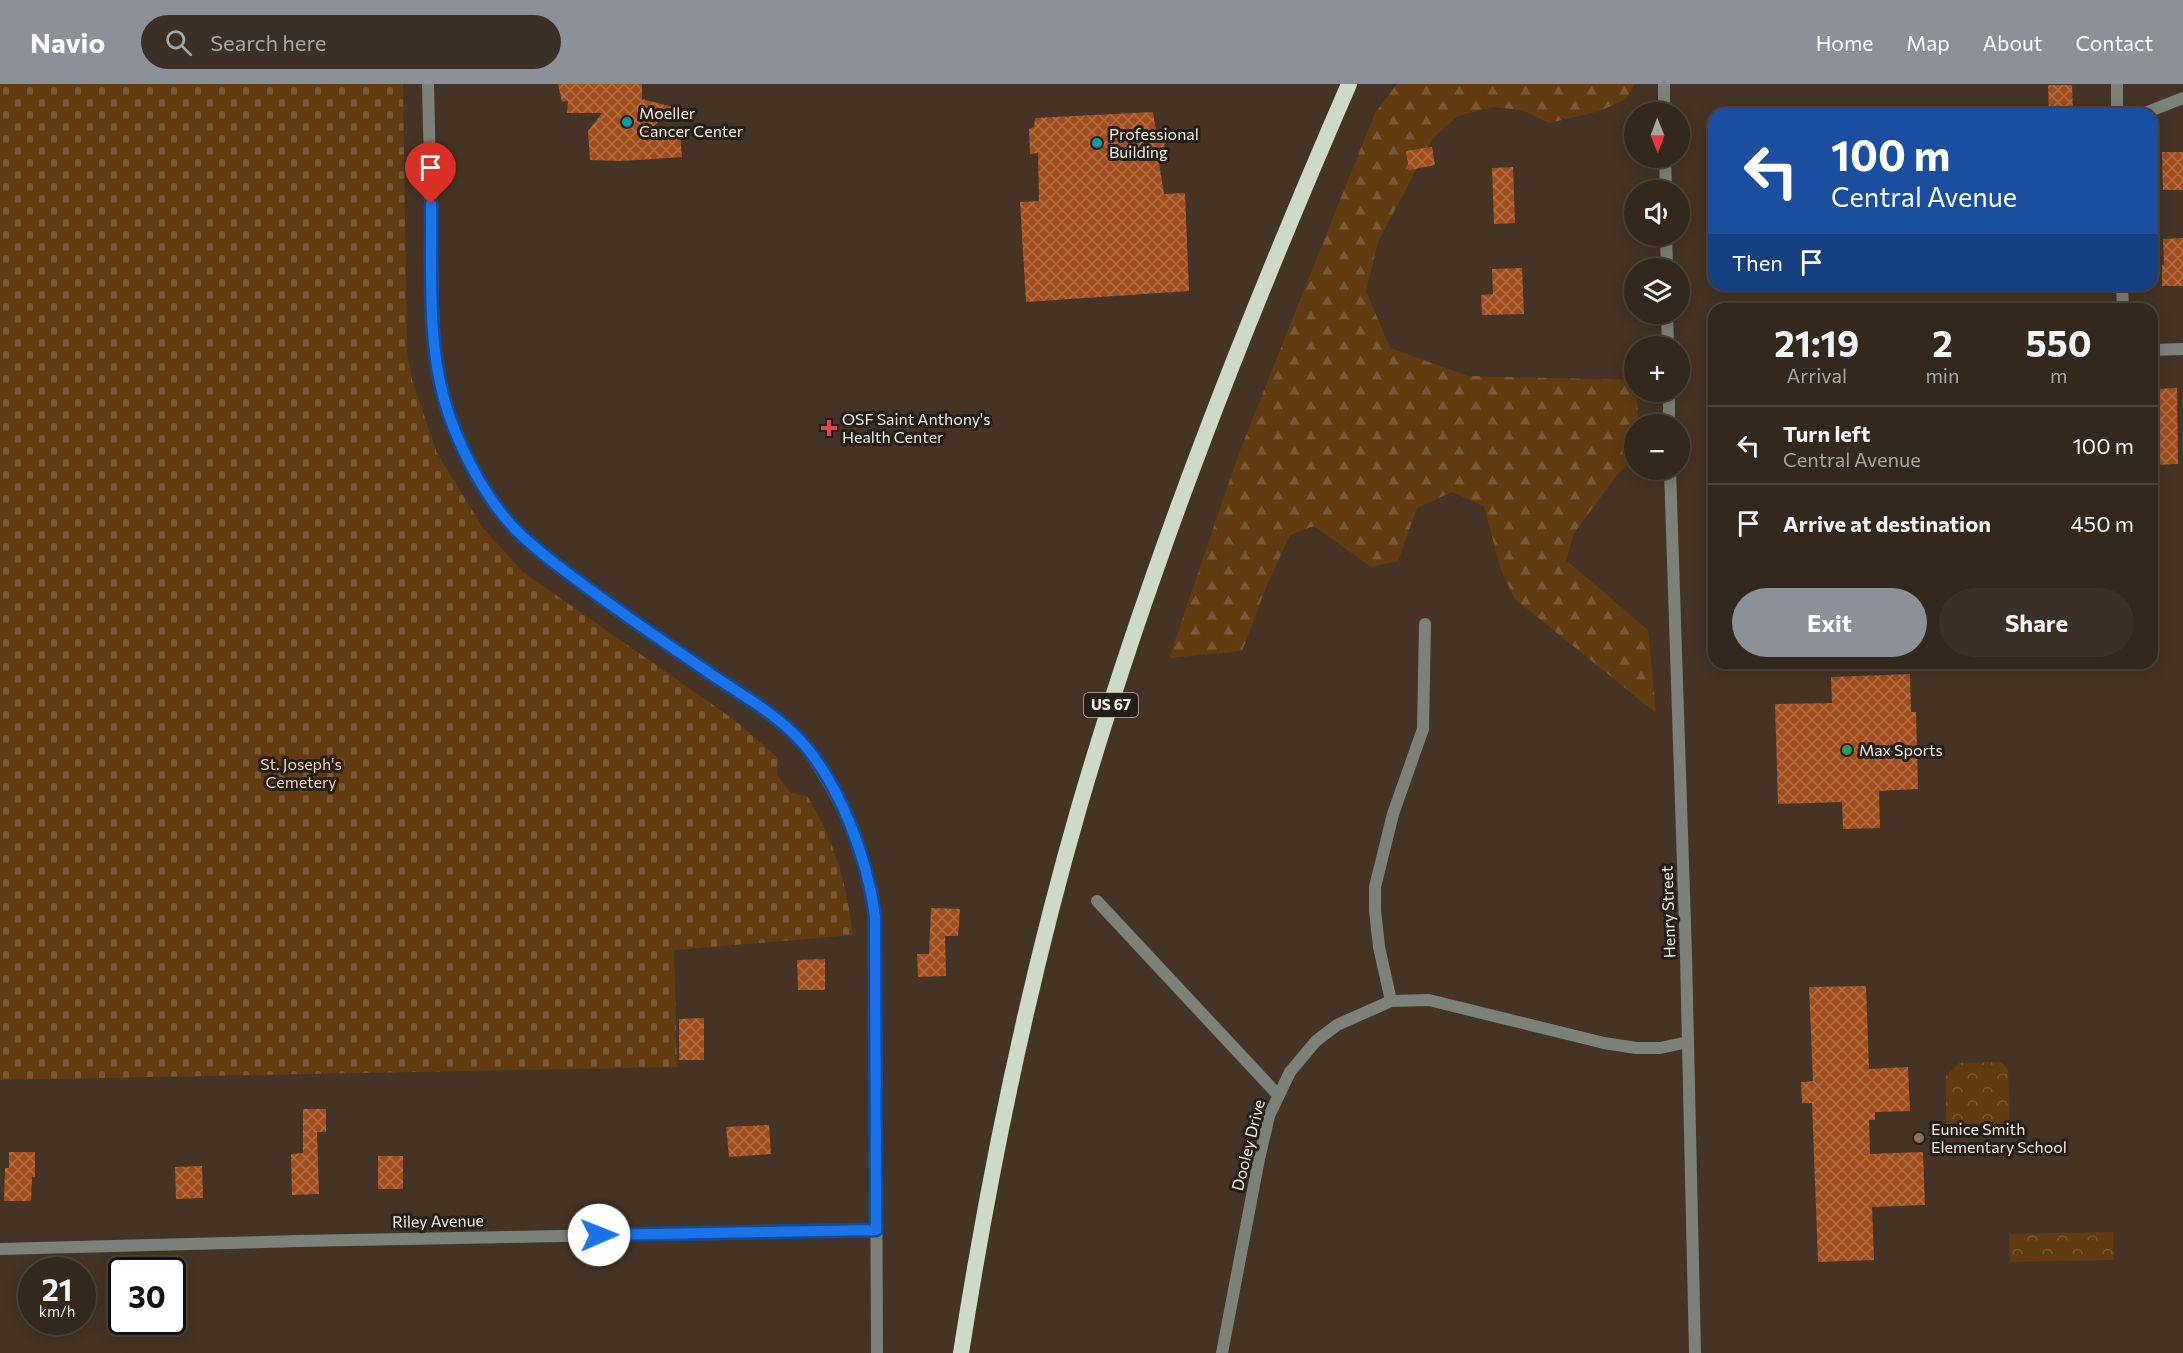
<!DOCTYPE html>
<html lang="en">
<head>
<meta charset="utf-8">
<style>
	body { margin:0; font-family:Commissioner,sans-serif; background:#3c2f25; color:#f1f3f6; height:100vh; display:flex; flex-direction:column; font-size:22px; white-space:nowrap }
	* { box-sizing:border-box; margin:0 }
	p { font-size:20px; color:#a9a5a3 }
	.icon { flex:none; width:33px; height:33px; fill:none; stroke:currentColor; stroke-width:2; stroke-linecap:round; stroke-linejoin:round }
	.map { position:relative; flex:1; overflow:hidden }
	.details { position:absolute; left:1708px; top:219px; width:450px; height:366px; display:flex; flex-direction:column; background:#34271c; border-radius:18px; box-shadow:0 3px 15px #0003,0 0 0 2px #4e443b }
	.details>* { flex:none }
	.banner { position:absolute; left:1708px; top:24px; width:450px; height:183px; border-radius:18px; box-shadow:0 3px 15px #0003,0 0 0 2px #4e443b; background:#1a4fa0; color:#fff; overflow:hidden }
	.needle { width:39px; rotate:179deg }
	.tools { position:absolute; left:1624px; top:18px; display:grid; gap:12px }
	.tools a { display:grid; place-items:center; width:66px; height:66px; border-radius:50%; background:#34271c; box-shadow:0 3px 15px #0003,0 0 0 2px #4e443b; font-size:30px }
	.speed { position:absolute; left:18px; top:1173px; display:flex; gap:12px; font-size:30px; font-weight:700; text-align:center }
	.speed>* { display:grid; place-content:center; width:78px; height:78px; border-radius:50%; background:#34271c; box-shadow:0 3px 15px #0003,0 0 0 2px #4e443b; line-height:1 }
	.speed small { font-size:15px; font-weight:400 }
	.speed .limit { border:3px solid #111; border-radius:9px; background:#fff; color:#111 }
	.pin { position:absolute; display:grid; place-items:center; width:51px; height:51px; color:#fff; margin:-62px -26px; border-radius:50% 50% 50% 0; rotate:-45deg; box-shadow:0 0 6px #0007 }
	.pin .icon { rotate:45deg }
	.me { position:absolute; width:66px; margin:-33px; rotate:89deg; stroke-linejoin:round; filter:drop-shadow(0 0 4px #0008) }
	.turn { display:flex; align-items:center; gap:21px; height:126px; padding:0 24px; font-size:27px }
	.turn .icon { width:78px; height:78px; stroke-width:2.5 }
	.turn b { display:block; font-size:42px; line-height:51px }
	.then { display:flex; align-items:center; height:57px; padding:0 24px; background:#0003; gap:12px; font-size:22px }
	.eta { display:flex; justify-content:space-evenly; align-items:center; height:102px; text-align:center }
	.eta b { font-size:36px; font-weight:700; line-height:42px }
	.cta { display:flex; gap:12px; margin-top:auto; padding:12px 24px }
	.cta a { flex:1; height:69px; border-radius:36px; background:#8c9099; color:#fff; font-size:24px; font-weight:700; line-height:69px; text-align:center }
	.cta a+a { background:#3c2f25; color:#f1f3f6 }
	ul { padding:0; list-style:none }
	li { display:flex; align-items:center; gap:18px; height:78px; padding:0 24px; border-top:2px solid #4e443b }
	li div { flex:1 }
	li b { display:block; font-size:22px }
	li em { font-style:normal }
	header { display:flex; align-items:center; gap:36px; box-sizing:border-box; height:84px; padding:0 30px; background:#8c9099; color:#fff }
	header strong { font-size:28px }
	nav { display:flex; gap:33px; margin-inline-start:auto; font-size:21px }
	.search { width:420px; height:54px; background:#3c2f25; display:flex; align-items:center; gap:15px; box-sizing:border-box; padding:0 21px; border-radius:33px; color:#a9a5a3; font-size:22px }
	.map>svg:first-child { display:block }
</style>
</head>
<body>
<header>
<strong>Navio</strong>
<div class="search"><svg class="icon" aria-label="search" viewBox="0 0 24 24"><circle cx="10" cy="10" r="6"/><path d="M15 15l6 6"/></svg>Search here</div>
<nav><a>Home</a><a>Map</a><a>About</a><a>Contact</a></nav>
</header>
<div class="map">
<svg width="2183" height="1269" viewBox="0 0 2183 1269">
	<defs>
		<pattern id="forest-firs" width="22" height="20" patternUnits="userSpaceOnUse" patternTransform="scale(1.5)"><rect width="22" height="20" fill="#623b10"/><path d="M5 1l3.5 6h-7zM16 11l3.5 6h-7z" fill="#795833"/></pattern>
		<pattern id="cemetery-stones" width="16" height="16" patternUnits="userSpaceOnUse" patternTransform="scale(1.5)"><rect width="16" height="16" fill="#623b10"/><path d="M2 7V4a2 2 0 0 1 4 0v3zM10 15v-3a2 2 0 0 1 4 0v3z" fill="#795833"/></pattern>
		<pattern id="park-crowns" width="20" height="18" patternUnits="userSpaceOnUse" patternTransform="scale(1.5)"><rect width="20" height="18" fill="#623b10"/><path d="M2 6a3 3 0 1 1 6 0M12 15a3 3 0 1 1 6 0" fill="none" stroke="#795833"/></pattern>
		<pattern id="building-cross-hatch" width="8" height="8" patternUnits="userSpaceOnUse" patternTransform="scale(1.5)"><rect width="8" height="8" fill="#a14d1c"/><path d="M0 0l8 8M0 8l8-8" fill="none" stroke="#b37048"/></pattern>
	</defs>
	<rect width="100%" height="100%" fill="#453425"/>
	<path fill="url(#forest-firs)" d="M1397,0h238l-9,15 -26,12 -51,12 -27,-13 -29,-3 -35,9 -25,22 -55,104 -12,49 24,57 78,28 167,4 4,44h-4v33l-18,18 -43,58 -8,27 82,70 8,83 -141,-114 -14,-29 -17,-64 -32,-14 -35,16 -19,53 -27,6 -57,-41 -24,9 -23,50 -25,66 -73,7 70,-205 59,-148 77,-192z"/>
	<path fill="url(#cemetery-stones)" d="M0,0h403l4,267 5,29 25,73 46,75 40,44 213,149 42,37 -1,17 14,18 16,3c27,42 40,90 46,139l-179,15 3,117 -677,13z"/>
	<g fill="url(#park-crowns)">
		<path d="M2001,978l7,8 2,65h-64v-59l13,-13z"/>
		<path d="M2113,1148l1,28 -104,2 -1,-28z"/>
	</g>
	<g fill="url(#building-cross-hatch)">
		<path d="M558,0h84v15l31,8 -28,28 35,-3 2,25 -60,4 -32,-1 -2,-29 14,-18h-35l1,-12 -6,1z"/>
		<path d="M2048,1h24l1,29h-24z"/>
		<path d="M1153,28l3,19 9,6 -1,13h-7l7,44 21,-1 4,98 -163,11 -6,-100 19,-1 -1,-48 -8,1 -1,-25 5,-2 1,-9z"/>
		<path d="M1432,63l3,18 -26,5 -3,-19z"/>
		<path d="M2162,68h21v38h-20z"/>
		<path d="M1513,83l2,56 -21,1 -2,-56z"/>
		<path d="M2183,154v48h-21v-21h2l-1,-26z"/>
		<path d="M1522,184l2,46 -42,1 -1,-20 12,-1 -1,-25z"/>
		<path d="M2177,304l1,76 -25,1 -1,-20h5v-56z"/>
		<path d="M1910,590l1,38h5l2,77 -39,2 1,37 -37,1 -1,-27 -64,2 -3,-100 57,-1 -1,-26z"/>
		<path d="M931,824l29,1 -2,27h-13l1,40 -28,1 -1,-23h12z"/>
		<path d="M825,875v31h-27l-1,-30z"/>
		<path d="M1866,902l3,83 39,-2 2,44 -35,1v8h-6l1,34 53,-2 2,53 -53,2 2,53 -56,2 -6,-159h-10l-1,-21 12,-1 -4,-94z"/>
		<path d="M704,934v42h-25v-41z"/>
		<path d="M303,1025h23v23h-9l2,62 -27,1 -1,-41 12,-1z"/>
		<path d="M769,1041l2,29 -42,3 -3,-30z"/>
		<path d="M9,1068h26v25h-3l-1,24h-27l1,-33h4z"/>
		<rect x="378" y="1072" width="25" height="33"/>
		<path d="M202,1082l1,32 -27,1 -1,-32z"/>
	</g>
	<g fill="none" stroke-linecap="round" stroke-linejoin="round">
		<g stroke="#7c8279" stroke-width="12">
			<path d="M1664,0v28"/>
			<path d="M2117,0v30"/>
			<path d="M2142,30l41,-16"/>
			<path d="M1665,74l1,32"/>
			<path d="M1666,152l1,32"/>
			<path d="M2122,201l1,24"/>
			<path d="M1667,230l1,32"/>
			<path d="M2152,266l31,-1"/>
			<path d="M1669,308v32"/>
			<path d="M1670,386l16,485 9,398"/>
			<path d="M1097,817l181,194"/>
			<path d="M1391,917l-12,-54 -4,-37v-23l18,-73 30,-85 2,-105"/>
			<path d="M0,1165l299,-8 577,-11"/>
			<path d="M1222,1269l37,-194 10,-43 21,-44 26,-31 21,-16 54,-24 38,-1 175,43 32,5h24l28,-6"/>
		</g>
		<path stroke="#7c8279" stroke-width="12" d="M428,0l6,264c9,65 35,131 80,180 20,21 44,38 67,55 41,31 84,59 127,88 30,21 65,41 91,68 9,10 16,22 23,33 28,45 46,92 53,144l2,437"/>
		<path stroke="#ccdac6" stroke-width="16" d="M961,1269c29,-185 67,-369 119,-549 72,-246 167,-485 269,-720"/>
	</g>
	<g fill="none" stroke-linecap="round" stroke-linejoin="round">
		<g stroke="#114b97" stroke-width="15">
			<path id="route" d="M431,120c1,69 -5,145 18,211 13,38 38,85 66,114 20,20 43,37 66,54 44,33 89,63 134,94 29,19 60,37 84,62 41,44 68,119 76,177l1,314 -277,5"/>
		</g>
		<use href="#route" stroke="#1a73e8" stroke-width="10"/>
	</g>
	<g fill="#0f9aa8" stroke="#251e17" stroke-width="2">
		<circle cx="627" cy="38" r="6"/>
		<circle cx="1097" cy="59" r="6"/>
	</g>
	<path fill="#e0444e" stroke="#251e17" stroke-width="2" d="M826 335h6v6h6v6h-6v6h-6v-6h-6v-6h6z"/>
	<circle fill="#2e9e5b" stroke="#251e17" stroke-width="2" cx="1847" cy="666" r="6"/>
	<circle fill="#8d6e63" stroke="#251e17" stroke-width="2" cx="1919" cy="1054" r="6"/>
	<g text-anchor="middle" stroke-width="6" stroke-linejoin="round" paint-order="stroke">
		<rect fill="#251e17" stroke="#b9b0a7" stroke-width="1.5" x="1084" y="609" width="54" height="24" rx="4.5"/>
		<g font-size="15" font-weight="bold" fill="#f9eee5">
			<text x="1111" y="626">US 67</text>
		</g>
		<g font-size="16" fill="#f9eee5" stroke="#251e17" text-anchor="start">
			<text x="639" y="35">Moeller<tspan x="639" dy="18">Cancer Center</tspan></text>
			<text x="1109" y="56">Professional<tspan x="1109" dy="18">Building</tspan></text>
			<text x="842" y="341">OSF Saint Anthony's<tspan x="842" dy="18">Health Center</tspan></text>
			<text x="1859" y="672">Max Sports</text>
			<text x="1931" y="1051">Eunice Smith<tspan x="1931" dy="18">Elementary School</tspan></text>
		</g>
		<g font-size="16" fill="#fbd4b2" stroke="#251e17">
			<text x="301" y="686">St. Joseph's<tspan x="301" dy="18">Cemetery</tspan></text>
		</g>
		<g font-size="16" fill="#f9eee5" stroke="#251e17">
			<text transform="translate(1668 828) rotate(-92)" y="6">Henry Street</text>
			<text transform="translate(1248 1061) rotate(-76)" y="6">Dooley Drive</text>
			<text transform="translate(438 1137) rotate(-1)" y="6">Riley Avenue</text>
		</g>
	</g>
</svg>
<div class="tools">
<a><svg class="needle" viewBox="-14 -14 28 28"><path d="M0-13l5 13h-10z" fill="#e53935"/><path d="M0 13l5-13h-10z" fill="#a9a5a3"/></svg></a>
<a><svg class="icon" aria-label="sound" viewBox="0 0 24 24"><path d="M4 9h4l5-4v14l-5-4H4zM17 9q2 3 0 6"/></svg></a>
<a><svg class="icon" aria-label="layers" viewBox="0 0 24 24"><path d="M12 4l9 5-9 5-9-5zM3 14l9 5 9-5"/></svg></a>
<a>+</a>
<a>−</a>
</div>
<div class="speed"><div>21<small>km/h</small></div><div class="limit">30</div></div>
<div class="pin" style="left:431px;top:120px;background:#d93025"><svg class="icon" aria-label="arrive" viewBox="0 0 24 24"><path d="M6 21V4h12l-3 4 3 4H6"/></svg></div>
<svg class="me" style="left:599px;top:1151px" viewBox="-20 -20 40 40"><circle r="19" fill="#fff"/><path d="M0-13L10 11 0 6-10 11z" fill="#1a73e8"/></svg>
<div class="banner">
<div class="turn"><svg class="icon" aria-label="left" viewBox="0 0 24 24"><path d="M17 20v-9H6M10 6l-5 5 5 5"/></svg><div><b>100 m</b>Central Avenue</div></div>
<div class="then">Then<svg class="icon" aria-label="arrive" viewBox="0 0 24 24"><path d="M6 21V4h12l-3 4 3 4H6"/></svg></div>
</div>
<section class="details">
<div class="eta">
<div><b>21:19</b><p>Arrival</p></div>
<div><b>2</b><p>min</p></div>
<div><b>550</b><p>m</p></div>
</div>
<ul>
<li><svg class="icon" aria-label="left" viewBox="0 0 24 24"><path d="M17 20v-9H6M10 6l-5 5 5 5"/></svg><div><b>Turn left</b><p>Central Avenue</p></div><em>100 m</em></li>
<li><svg class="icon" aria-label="arrive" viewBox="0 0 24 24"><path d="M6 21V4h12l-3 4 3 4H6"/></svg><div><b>Arrive at destination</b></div><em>450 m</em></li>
</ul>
<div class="cta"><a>Exit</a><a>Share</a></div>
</section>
</div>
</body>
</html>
